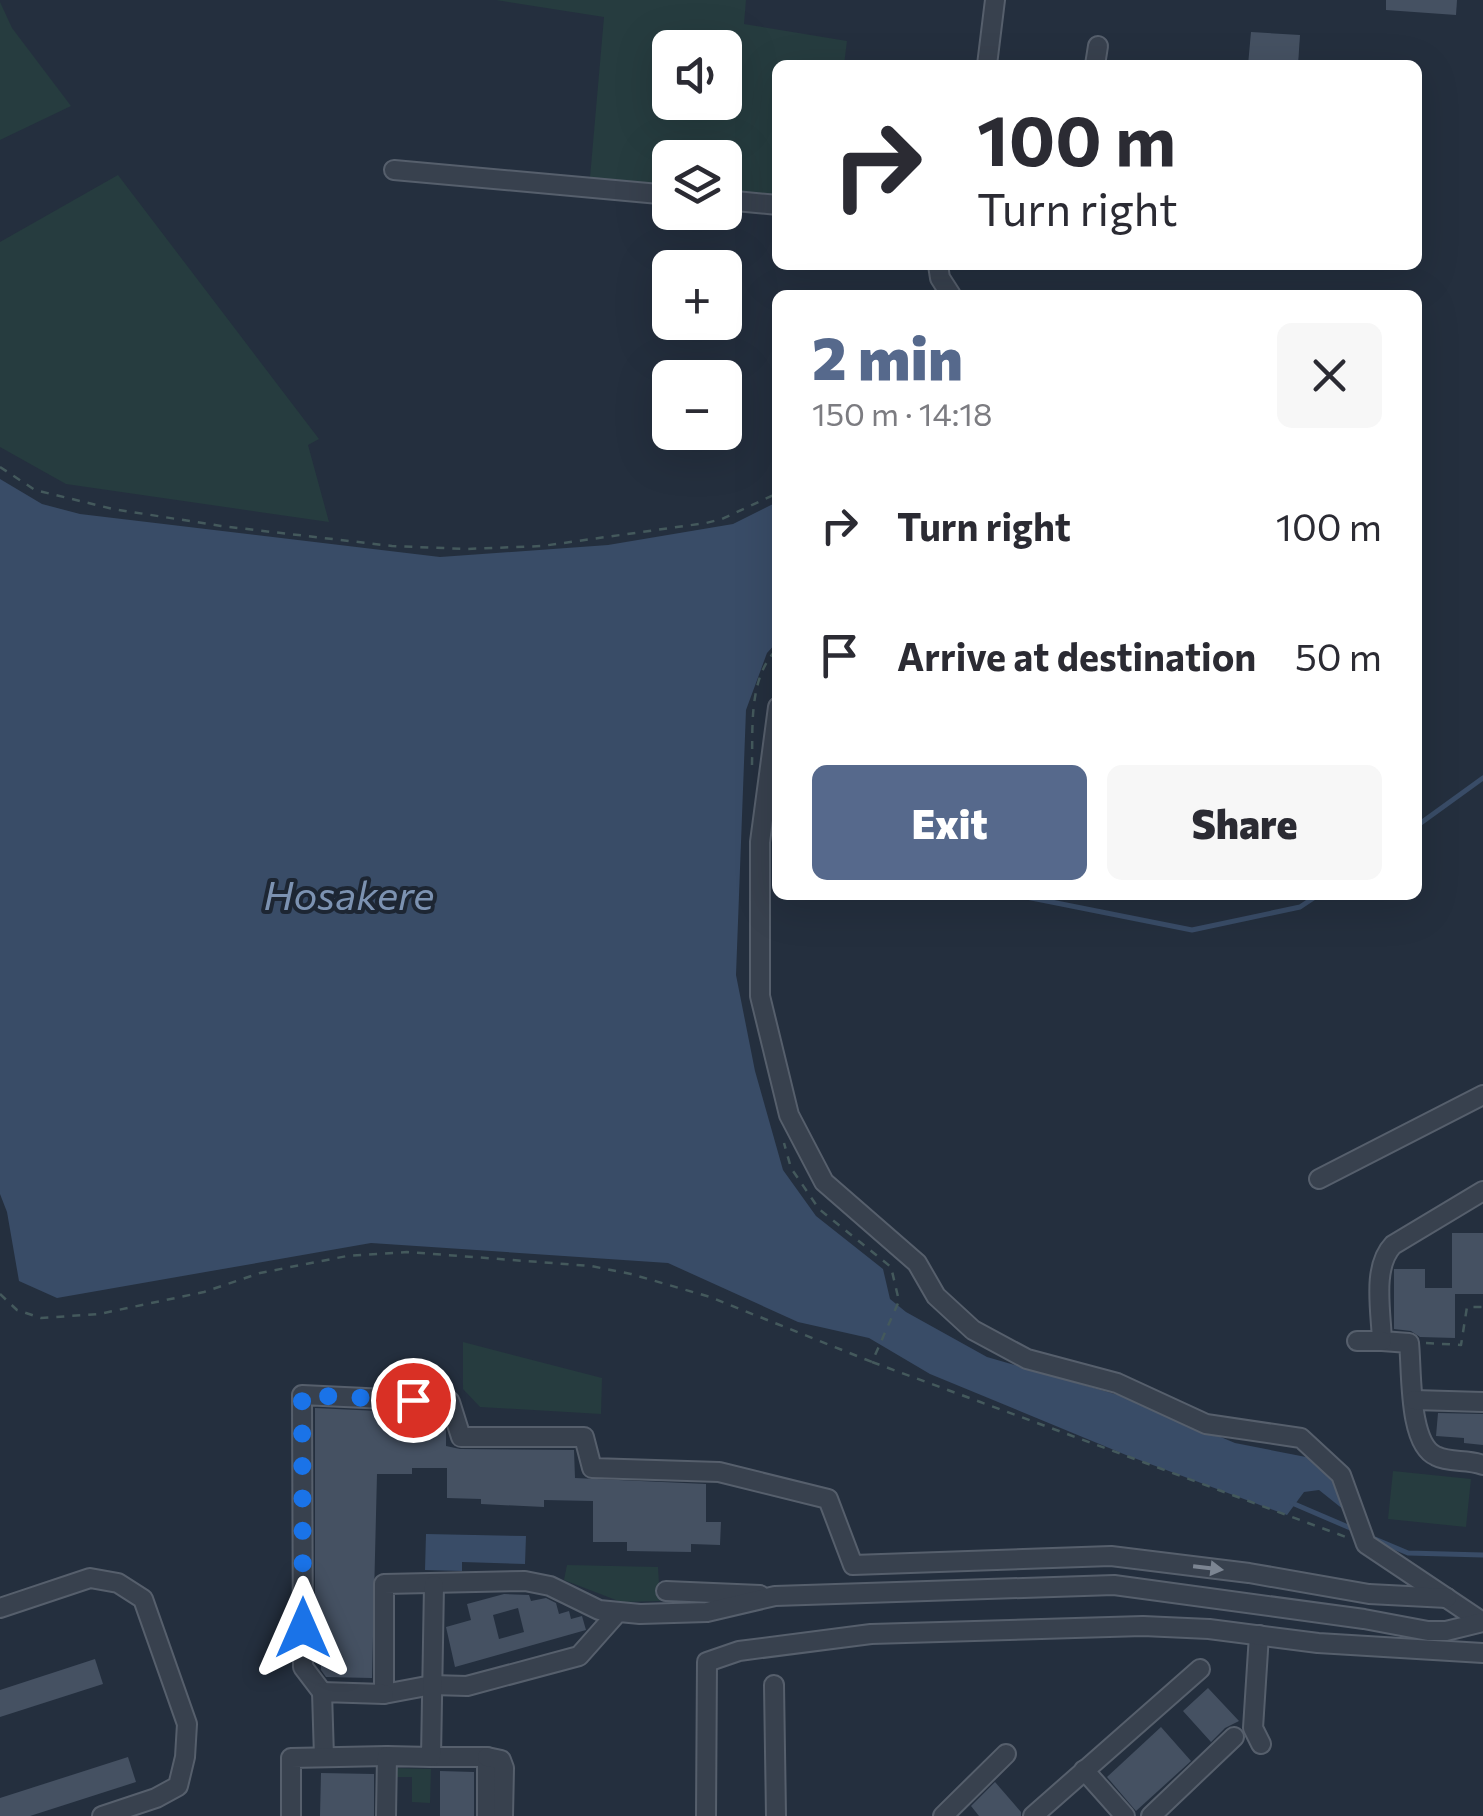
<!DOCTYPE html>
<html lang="en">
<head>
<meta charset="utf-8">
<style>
	body { margin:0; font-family:Commissioner,sans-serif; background:#f7f7f7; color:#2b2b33; height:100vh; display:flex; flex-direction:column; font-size:38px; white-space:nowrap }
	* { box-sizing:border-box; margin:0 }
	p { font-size:32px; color:#7c7c81 }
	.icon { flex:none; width:55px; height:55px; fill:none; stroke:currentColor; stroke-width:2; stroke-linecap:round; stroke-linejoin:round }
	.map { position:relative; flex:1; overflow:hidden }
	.panel { position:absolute; left:772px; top:290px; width:650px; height:610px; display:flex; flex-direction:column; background:#fff; border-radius:15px; box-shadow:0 10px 40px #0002 }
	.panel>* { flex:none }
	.guide { position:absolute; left:772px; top:60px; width:650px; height:210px; border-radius:15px; box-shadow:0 10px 40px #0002; background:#fff; color:#2b2b33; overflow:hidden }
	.controls { position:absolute; left:652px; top:30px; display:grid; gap:20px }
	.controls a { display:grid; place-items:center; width:90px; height:90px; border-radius:15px; background:#fff; box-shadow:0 10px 40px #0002; font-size:50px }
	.pin { position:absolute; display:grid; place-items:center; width:85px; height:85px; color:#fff; margin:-42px; border:5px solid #fff; border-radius:50%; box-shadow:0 2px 10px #0007 }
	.me { position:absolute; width:110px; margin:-55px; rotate:0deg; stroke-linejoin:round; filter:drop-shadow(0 0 8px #0008) }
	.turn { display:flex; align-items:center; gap:35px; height:210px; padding:0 40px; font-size:45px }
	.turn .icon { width:130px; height:130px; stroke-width:2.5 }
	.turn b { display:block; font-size:70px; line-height:85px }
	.round { display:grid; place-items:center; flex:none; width:105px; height:105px; border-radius:15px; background:#f7f7f7 }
	.overview { display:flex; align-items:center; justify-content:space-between; height:170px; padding:0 40px }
	h1 { font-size:60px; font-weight:800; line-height:75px; color:#56698c }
	.action { display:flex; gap:20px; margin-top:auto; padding:20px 40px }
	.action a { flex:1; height:115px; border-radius:15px; background:#56698c; color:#fff; font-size:40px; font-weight:800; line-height:115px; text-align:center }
	.action a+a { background:#f7f7f7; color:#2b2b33 }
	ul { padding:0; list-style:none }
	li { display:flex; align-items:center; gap:30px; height:130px; padding:0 40px }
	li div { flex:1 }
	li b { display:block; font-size:38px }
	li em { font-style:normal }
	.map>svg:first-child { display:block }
</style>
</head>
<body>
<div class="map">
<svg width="1483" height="1816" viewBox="0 0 1483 1816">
	<rect width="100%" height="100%" fill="#242f3e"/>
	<g fill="#263c3f" fill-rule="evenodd">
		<path d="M496,0h250l-2,24 103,17 -3,24h-66l-1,136 -52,-4v-39h-55v36l-81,-5 15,-172zM670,48h55v54h-55z"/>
		<path d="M0,2l12,26 59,78 -71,34z"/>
		<path d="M118,175l201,264 -11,6 21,77 -263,-38 -66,-37v-205z"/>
		<path d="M463,1342l139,36 -1,36 -121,-7 -17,-18z"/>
		<path d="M1393,1471l78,8 -5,48 -78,-8z"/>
		<path d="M567,1565l91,2 2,34 -39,1 -57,-22z"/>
		<path d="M393,1768l38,1 -1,34 -18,-1v-25h-19z"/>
	</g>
	<g fill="#394c67">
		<path d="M0,479l42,25 38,10 360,43 168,-12 125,-21 44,-22v140l-10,11 -21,57 -10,265 19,96 28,99 33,46 67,53 7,30 16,13 81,45 138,40 110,46 76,15 26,16 12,32 -5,4 -25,-20 -15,2 -17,23 -161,-60 -196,-81 -61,-36 -71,-16 -130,-59 -297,-20 -314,55 -38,-17 -12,-69 -7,-18z"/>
		<path d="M426,1534l100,2 -1,28 -63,-2v9l-37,-1z"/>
	</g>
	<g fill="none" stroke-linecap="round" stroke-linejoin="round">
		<g stroke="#394c67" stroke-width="5">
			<path d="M1418,825l65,-47"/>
			<path d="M1016,895l176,35 108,-23 18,-12"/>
			<path d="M1292,1503l63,27"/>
			<path d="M1370,1537l38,16 75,2"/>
		</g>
	</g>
	<g fill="#455162" fill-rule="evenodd">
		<path d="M1386,0h71l-1,15 -70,-5z"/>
		<path d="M1251,32l49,3 -2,30h-50z"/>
		<path d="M1452,1233h31v61h-28v44l-35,-1 -9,-6 -17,-2v-60h31v19h27z"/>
		<path d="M315,1408l126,6 5,17v15l14,3 114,1 1,28 131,6v38h15l-1,23 -29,-1v8l-64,-1v-9h-34v-41l-49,-1v7l-63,-3v-5l-34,-1v-30h-35v6h-35l-5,204 -46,-1 -5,-7v-24l-6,-1z"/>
		<path d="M1438,1413l45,1v31l-19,-2v-5l-28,-2z"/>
		<path d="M504,1594l25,1 2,6 15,-3 10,5 3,11 10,-3 2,8 11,-3 4,14 -131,37 -9,-40 25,-7 -4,-16zM518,1608l6,24 -25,7 -6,-24z"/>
		<path d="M95,1659l8,25 -103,33v-27z"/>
		<path d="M1208,1688l31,33 -14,7 -14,14 -28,-31z"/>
		<path d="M1161,1727l30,34 -55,50 -29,-34z"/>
		<path d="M128,1757l8,25 -106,34h-30v-18z"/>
		<path d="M440,1771l34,1v44h-34z"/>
		<path d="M321,1773l53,1v42h-54z"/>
		<path d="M995,1782l26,30v4h-42l-8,-10z"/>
	</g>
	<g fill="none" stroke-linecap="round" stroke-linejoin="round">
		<g stroke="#565f6c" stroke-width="22">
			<g id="minor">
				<path d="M987,65l8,-65"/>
				<path d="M1095,65l3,-19"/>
				<path d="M394,170l276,25"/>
				<path d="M725,200l53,5"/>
				<path d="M938,265l2,13 11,17"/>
				<path d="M778,707l-18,135v154l29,119 35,67 93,81 19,33 37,34 54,29 90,24 89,41 95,14 40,37 25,69 115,77"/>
				<path d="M1319,1179l164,-84"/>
				<path d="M1483,1191l-90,54c-21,22 -12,66 -11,96l27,2c3,27 -1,101 27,113 13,7 32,3 47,9"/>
				<path d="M1357,1341h25"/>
				<path d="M1414,1400l69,2"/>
				<path d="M666,1591l94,4"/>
				<path d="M0,1608l90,-30 28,5 25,16 44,125 -2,33 -7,29 -22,12 -54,18"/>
				<path d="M618,1612l-39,44 -112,30 -35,-1 -48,9v-110l141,-3 25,5 49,24 41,4 67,-2 68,-16 339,-11 250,34 64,12h18l37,-9"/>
				<path d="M1259,1635l-6,93 8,16"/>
				<path d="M774,1685l2,131"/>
				<path d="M322,1692l-19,-25 -1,-272 148,7 11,35h123l8,31 127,4 109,27 25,66 258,-9 138,17 120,21 78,4"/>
				<path d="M324,1757l-2,-65 62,2"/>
				<path d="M431,1757h56v59"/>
				<path d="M487,1757l14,3 3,8 -1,48"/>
				<path d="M1084,1770l41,46"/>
				<path d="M291,1816v-58l96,-2"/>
				<path d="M386,1816l1,-60 44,1 3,-172"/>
				<path d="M706,1816l1,-154 32,-11 132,-17 272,-8 66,3 109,14 165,10"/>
				<path d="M943,1816l63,-62"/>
				<path d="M1033,1816l167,-147"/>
				<path d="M1151,1816l83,-79"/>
			</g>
		</g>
		<g stroke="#44595c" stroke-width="2.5" stroke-dasharray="8 8" stroke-linecap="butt">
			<path d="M0,467l35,23 78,19 108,17 171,20 74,3 76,-3 164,-23 16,-4 56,-26"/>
			<path d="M752,765c1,-38 -4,-88 26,-117"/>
			<path d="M0,1294l17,16 24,8 58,-4 105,-22 56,-19 87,-17 60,-4 184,14 40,8 79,23 162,65 27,-61 -8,-34 -72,-58 -28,-41 -7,-25"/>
			<path d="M1426,1343l35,2 6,-38h16"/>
			<path d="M872,1362l474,175"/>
		</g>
		<use href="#minor" stroke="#38414e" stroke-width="18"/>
	</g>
	<defs><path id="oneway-solid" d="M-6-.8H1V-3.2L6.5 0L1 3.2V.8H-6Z" transform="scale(2.5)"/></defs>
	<use fill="#7c8592" href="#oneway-solid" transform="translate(1208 1568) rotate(7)"/>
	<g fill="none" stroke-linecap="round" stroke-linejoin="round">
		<path stroke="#1a73e8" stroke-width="18" stroke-dasharray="0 32.4" d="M303,1628l-1,-233 111,5"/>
	</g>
	<g text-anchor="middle" stroke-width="8" stroke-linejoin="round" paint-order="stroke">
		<g font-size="40" font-style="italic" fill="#7c92b1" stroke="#1d2633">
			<text x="349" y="910">Hosakere</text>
		</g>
	</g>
</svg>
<div class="controls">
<a><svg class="icon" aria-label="sound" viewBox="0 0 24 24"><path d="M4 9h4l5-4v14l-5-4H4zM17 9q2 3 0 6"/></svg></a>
<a><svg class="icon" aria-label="layers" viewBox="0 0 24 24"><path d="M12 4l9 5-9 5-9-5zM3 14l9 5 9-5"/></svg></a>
<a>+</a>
<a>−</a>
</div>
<div class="pin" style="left:413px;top:1400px;background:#d93025"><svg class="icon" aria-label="arrive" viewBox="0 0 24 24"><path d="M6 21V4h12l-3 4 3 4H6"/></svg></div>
<svg class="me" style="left:303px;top:1628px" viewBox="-20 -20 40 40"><path d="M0-17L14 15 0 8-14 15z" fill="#1a73e8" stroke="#fff" stroke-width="4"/></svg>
<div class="guide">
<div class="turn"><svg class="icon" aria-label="right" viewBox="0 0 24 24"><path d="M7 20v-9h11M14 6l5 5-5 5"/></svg><div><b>100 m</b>Turn right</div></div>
</div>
<section class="panel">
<div class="overview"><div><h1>2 min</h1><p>150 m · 14:18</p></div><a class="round"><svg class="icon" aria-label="close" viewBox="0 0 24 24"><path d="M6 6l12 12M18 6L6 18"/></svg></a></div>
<ul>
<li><svg class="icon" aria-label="right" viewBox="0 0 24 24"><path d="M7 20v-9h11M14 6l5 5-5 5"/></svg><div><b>Turn right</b></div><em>100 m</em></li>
<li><svg class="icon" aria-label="arrive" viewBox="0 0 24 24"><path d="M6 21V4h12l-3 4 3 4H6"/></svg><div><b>Arrive at destination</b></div><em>50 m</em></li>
</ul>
<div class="action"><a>Exit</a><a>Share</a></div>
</section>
</div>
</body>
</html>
